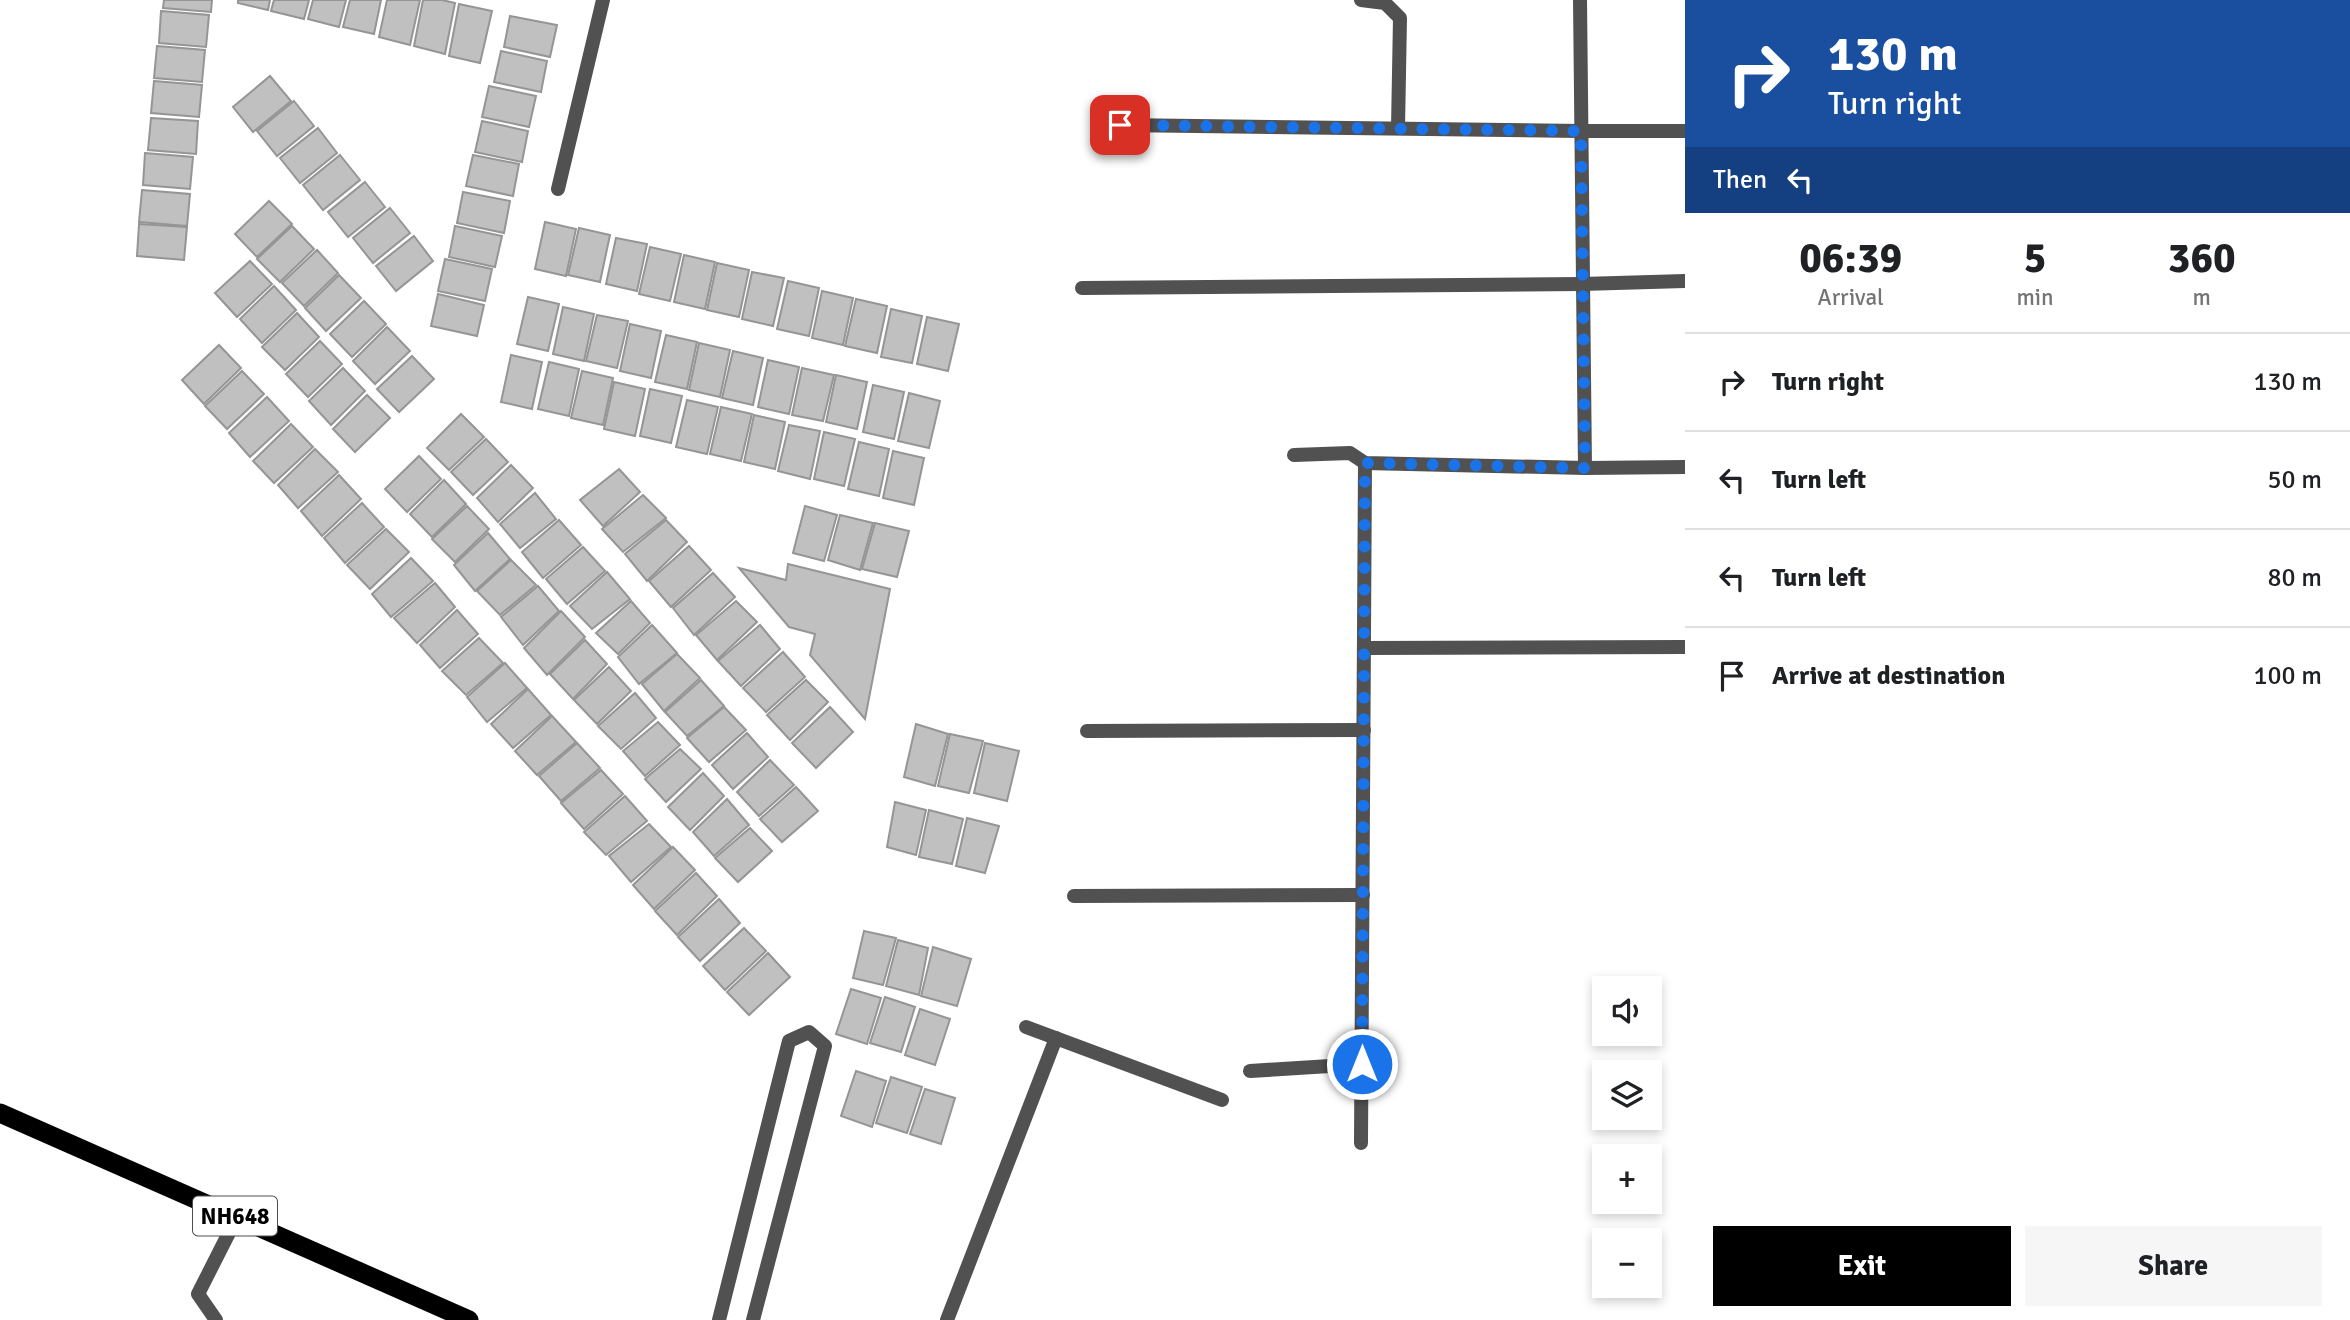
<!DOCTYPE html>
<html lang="en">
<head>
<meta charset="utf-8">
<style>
	body { margin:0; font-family:Signika,sans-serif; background:#f6f6f6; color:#202124; height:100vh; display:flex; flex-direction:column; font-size:26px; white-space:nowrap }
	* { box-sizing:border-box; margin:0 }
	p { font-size:23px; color:#757577 }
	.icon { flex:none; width:38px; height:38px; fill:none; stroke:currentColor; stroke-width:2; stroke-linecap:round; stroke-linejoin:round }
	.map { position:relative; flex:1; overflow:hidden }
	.drawer { display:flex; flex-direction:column; background:#fff; width:665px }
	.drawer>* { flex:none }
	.banner { background:#1a4fa0; color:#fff; overflow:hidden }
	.controls { position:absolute; left:1592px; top:976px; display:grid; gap:14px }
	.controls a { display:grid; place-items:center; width:70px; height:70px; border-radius:0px; background:#fff; box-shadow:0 4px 10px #0003; font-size:35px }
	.pin { position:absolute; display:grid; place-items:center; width:60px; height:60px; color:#fff; margin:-30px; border-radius:14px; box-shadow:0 4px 10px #0006 }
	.me { position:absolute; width:77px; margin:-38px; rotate:0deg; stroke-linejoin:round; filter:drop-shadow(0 0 5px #0008) }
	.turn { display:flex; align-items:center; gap:24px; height:147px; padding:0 28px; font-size:32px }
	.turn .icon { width:91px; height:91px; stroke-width:2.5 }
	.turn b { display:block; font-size:49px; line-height:60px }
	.then { display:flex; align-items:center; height:66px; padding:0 28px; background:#0003; gap:14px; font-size:26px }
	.eta { display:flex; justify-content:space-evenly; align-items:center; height:119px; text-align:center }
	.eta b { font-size:42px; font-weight:800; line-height:49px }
	.action { display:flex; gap:14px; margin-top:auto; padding:14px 28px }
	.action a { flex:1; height:80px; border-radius:0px; background:#000; color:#fff; font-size:28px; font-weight:800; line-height:80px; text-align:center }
	.action a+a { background:#f6f6f6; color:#202124 }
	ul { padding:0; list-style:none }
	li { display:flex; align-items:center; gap:21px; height:98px; padding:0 28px; border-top:2px solid #e0e0e0 }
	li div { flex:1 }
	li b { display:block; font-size:26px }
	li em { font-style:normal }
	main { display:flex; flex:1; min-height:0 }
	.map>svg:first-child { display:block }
</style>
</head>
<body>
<main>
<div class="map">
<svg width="1685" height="1320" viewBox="0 0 1685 1320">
	<rect width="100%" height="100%" fill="#fff"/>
	<g fill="#c0c0c0" stroke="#959595" stroke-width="2">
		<path d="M164,0h48l-1,12 -48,-4z"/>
		<path d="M238,0h32l-2,10 -30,-7z"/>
		<path d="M274,0h35l-5,19 -33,-8z"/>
		<path d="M313,0h33l-7,27 -31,-8z"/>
		<path d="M350,0h31l-7,34 -31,-7z"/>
		<path d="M387,0h33l-10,45 -31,-8z"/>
		<path d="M423,0h19l13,3 -10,51 -31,-8z"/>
		<path d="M459,4l33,7 -12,52 -31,-7z"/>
		<path d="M161,11l48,4 -3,32 -47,-4z"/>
		<path d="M510,16l47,9 -7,32 -46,-10z"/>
		<path d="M157,46l48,4 -3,32 -48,-4z"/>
		<path d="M501,51l46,10 -6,31 -47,-10z"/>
		<path d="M270,76l21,25 -38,31 -20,-25z"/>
		<path d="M154,81l48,4 -3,32 -48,-4z"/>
		<path d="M489,86l47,10 -7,31 -47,-10z"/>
		<path d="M294,101l20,25 -37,30 -20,-25z"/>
		<path d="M151,118l47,3 -2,33 -48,-4z"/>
		<path d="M482,121l46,10 -6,31 -47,-10z"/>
		<path d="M318,128l19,25 -37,30 -20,-25z"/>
		<path d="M145,153l48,4 -3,32 -47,-4z"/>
		<path d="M340,155l20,25 -37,30 -20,-25z"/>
		<path d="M473,155l46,9 -6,32 -47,-10z"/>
		<path d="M365,182l20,25 -37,30 -20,-25z"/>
		<path d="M142,190l48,4 -3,32 -48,-4z"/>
		<path d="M463,192l47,9 -6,32 -47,-10z"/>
		<path d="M269,201l23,23 -35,33 -22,-23z"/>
		<path d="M390,208l20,25 -37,30 -20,-25z"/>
		<path d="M545,222l31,7 -10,47 -31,-7z"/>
		<path d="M139,224l48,3 -3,33 -47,-4z"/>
		<path d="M292,226l22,23 -34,33 -23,-23z"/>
		<path d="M455,226l47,10 -7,31 -46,-10z"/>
		<path d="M579,228l31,7 -10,47 -32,-7z"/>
		<path d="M414,236l19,25 -37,30 -20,-25z"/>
		<path d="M616,238l31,6 -10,47 -31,-7z"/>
		<path d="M650,247l31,7 -11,47 -31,-7z"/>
		<path d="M317,250l21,23 -34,33 -22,-23z"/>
		<path d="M684,255l31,7 -10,47 -31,-7z"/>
		<path d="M445,259l47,10 -7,32 -47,-10z"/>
		<path d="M250,261l22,23 -35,33 -22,-24z"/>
		<path d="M717,263l32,7 -10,47 -32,-7z"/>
		<path d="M752,272l32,6 -11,48 -31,-7z"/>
		<path d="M339,275l22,23 -35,33 -21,-23z"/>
		<path d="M788,281l31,7 -10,48 -32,-7z"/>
		<path d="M274,286l22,24 -34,33 -22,-24z"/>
		<path d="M822,291l31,7 -10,47 -31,-7z"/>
		<path d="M438,294l46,11 -7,31 -46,-10z"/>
		<path d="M528,297l31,7 -11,47 -31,-7z"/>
		<path d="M856,299l31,7 -10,47 -32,-7z"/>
		<path d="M364,301l22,23 -34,33 -22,-23z"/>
		<path d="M563,307l31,7 -10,47 -31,-7z"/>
		<path d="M891,309l31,7 -10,47 -31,-6z"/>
		<path d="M297,313l22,24 -34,33 -23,-23z"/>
		<path d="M597,315l31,6 -11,47 -31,-7z"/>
		<path d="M927,317l32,7 -11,47 -31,-7z"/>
		<path d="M630,324l31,7 -10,47 -31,-7z"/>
		<path d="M387,327l23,24 -35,33 -22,-23z"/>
		<path d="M666,335l31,7 -10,47 -32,-7z"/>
		<path d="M320,341l22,23 -34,33 -22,-23z"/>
		<path d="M699,343l31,7 -10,47 -31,-7z"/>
		<path d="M219,345l22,23 -37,36 -22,-24z"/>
		<path d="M733,351l30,7 -10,47 -31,-7z"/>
		<path d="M511,355l31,7 -10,47 -31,-7z"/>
		<path d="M412,356l22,23 -35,33 -22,-23z"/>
		<path d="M768,360l31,7 -10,47 -31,-7z"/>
		<path d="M549,362l30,7 -10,47 -31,-7z"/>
		<path d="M343,368l22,23 -34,34 -22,-24z"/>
		<path d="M802,368l32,7 -11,46 -31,-6z"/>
		<path d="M242,371l22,23 -37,35 -22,-23z"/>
		<path d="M582,371l31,7 -10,47 -32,-7z"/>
		<path d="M836,375l31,7 -10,47 -31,-7z"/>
		<path d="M614,382l31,7 -10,47 -31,-7z"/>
		<path d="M873,385l31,7 -10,47 -31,-7z"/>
		<path d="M650,389l32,7 -11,47 -31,-7z"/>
		<path d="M909,393l31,8 -11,47 -31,-7z"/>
		<path d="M367,395l23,23 -35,34 -22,-23z"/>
		<path d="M267,397l22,24 -39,36 -21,-24z"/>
		<path d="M687,400l31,7 -11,47 -31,-7z"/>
		<path d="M721,407l31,7 -11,47 -31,-7z"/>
		<path d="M461,414l23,23 -35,33 -22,-22z"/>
		<path d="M754,415l31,7 -10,47 -31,-7z"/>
		<path d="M291,424l22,23 -39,36 -21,-22z"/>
		<path d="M789,425l31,6 -10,48 -32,-8z"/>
		<path d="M824,432l31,7 -11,47 -30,-7z"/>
		<path d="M486,439l22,23 -35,33 -22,-23z"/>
		<path d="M859,442l30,7 -10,47 -31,-7z"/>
		<path d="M315,449l23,23 -40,36 -20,-23z"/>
		<path d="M893,451l31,7 -10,47 -31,-7z"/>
		<path d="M419,456l22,23 -34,33 -22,-23z"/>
		<path d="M511,465l22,23 -35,34 -21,-24z"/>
		<path d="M619,469l21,23 -37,34 -23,-26z"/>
		<path d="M339,475l22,24 -39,37 -21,-25z"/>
		<path d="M444,480l22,24 -34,33 -22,-23z"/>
		<path d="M535,493l21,26 -36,29 -20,-24z"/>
		<path d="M643,495l23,23 -43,34 -21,-23z"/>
		<path d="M362,503l22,24 -39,36 -21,-25z"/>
		<path d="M467,506l22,23 -34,33 -23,-23z"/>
		<path d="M805,506l32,9 -13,46 -31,-8z"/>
		<path d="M840,515l33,8 -13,47 -32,-10z"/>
		<path d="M559,520l22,25 -38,33 -21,-26z"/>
		<path d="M666,520l21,22 -40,39 -22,-27z"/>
		<path d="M875,523l34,8 -12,46 -35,-8z"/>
		<path d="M386,529l23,23 -39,37 -23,-24z"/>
		<path d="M488,533l22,26 -35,32 -21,-26z"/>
		<path d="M689,546l22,24 -40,37 -22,-26z"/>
		<path d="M583,547l22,24 -38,33 -21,-25z"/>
		<path d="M411,558l22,23 -42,36 -19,-23z"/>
		<path d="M511,560l25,25 -36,30 -23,-24z"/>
		<path d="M788,564l102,25 -25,130 -55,-64 5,-21 -26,-7 -50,-59 47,12z"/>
		<path d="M607,572l23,27 -38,30 -22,-23z"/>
		<path d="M713,573l22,24 -41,38 -21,-27z"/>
		<path d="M435,583l20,24 -38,36 -23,-25z"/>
		<path d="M538,586l21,25 -36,34 -22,-28z"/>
		<path d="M631,601l19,22 -32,31 -22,-21z"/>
		<path d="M736,601l21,21 -40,38 -21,-25z"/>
		<path d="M457,610l21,24 -38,34 -20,-23z"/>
		<path d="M561,611l24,26 -38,38 -23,-27z"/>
		<path d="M652,625l25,28 -38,31 -21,-27z"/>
		<path d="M760,625l20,24 -39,37 -23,-25z"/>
		<path d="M479,638l24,25 -37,32 -24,-24z"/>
		<path d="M585,640l22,24 -34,35 -23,-25z"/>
		<path d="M783,652l22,25 -39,35 -23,-24z"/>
		<path d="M677,654l23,24 -36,33 -22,-27z"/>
		<path d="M505,663l22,25 -40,34 -20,-25z"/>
		<path d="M609,667l22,24 -34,33 -23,-24z"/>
		<path d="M701,680l23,26 -37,30 -22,-24z"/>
		<path d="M806,680l22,22 -38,38 -23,-25z"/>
		<path d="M528,689l23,26 -38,33 -22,-24z"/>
		<path d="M635,693l21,25 -35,31 -23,-23z"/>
		<path d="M724,707l22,23 -37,32 -22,-24z"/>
		<path d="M830,707l23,25 -37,36 -24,-25z"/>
		<path d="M552,716l24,26 -39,33 -22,-24z"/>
		<path d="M658,722l22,23 -35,31 -22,-25z"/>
		<path d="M916,724l32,10 -13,52 -31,-9z"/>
		<path d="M747,733l21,24 -35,32 -21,-24z"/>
		<path d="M950,734l33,7 -14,52 -31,-7z"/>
		<path d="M577,743l23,25 -39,33 -22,-25z"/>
		<path d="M985,743l34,8 -12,50 -33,-8z"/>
		<path d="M680,749l21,20 -35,33 -21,-23z"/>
		<path d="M770,760l24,25 -35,31 -22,-24z"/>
		<path d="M601,770l22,24 -39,35 -23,-26z"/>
		<path d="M703,773l21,23 -34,34 -22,-23z"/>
		<path d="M796,787l22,24 -36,31 -22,-23z"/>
		<path d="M625,796l22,25 -41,34 -22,-23z"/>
		<path d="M727,799l22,26 -35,31 -21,-24z"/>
		<path d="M895,802l31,8 -10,45 -29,-8z"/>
		<path d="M929,810l34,9 -11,45 -33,-7z"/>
		<path d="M967,818l32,8 -14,47 -29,-7z"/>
		<path d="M649,824l22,23 -40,35 -22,-26z"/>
		<path d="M750,828l22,23 -34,31 -23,-24z"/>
		<path d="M673,847l22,23 -41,39 -21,-24z"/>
		<path d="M696,873l21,23 -40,39 -22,-24z"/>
		<path d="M719,899l21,24 -40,38 -22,-24z"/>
		<path d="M744,928l22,23 -41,39 -22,-24z"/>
		<path d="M864,931l32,7 -13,47 -30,-7z"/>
		<path d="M898,940l30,8 -9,47 -33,-9z"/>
		<path d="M933,947l38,12 -14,47 -36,-10z"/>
		<path d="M768,953l22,24 -41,38 -22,-23z"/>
		<path d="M851,989l30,9 -14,46 -31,-10z"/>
		<path d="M885,997l30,10 -14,45 -31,-9z"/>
		<path d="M920,1009l30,10 -15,46 -30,-10z"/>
		<path d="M856,1071l30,10 -14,46 -31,-11z"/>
		<path d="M891,1077l31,10 -15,46 -31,-10z"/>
		<path d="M925,1089l30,9 -14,46 -31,-10z"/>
	</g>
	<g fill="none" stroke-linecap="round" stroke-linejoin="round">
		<g stroke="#515151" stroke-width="14">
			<path d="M1361,0l24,3 15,15 -2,110"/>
			<path d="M1580,0l5,468"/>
			<path d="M1120,125l461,6h104"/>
			<path d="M558,189l45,-189"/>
			<path d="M1082,288l500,-4 103,-3"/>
			<path d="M1294,455l56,-2 15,10 220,5 100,-1"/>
			<path d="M1364,648l321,-1"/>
			<path d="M1087,731l277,-1"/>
			<path d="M1074,896l289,-1"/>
			<path d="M1026,1027l196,73"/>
			<path d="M1250,1071l112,-7"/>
			<path d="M1361,1143l4,-680"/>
			<path d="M216,1320l-18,-26 39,-77"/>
			<path d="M719,1320l70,-279 20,-9 16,14 -72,274"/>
			<path d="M947,1320l109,-282"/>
		</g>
		<path stroke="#000" stroke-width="19" d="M0,1113l469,207"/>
	</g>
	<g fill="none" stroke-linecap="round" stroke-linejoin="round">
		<path stroke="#1a73e8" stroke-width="12" stroke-dasharray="0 21.6" d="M1120,125l461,6 4,337 -220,-5 -3,601"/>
	</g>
	<g text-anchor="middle" stroke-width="5" stroke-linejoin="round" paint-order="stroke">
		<rect fill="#fff" stroke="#4c4c4c" stroke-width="2" x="193" y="1196.5" width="84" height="39" rx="5"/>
		<g font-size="23" font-weight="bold" fill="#000">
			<text x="235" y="1224">NH648</text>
		</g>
	</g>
</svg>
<div class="controls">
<a><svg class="icon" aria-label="sound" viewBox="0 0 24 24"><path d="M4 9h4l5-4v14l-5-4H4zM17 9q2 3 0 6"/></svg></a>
<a><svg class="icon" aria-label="layers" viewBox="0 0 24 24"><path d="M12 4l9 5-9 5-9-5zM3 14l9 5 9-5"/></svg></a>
<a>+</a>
<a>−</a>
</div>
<div class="pin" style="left:1120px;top:125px;background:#d93025"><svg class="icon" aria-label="arrive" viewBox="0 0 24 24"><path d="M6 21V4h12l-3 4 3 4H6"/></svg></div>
<svg class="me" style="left:1362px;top:1064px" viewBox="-20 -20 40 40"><circle r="17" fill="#1a73e8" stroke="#fff" stroke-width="3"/><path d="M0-11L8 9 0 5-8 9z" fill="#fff"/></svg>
</div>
<section class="drawer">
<div class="banner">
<div class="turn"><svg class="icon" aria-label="right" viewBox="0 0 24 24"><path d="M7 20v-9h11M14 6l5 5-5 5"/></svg><div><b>130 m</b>Turn right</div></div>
<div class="then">Then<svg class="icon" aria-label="left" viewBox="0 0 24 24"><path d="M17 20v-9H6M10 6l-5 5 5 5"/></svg></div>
</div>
<div class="eta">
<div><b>06:39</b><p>Arrival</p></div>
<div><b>5</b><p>min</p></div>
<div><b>360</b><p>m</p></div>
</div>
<ul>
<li><svg class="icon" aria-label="right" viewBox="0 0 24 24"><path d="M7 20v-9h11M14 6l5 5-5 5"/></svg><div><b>Turn right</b></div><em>130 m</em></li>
<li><svg class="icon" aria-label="left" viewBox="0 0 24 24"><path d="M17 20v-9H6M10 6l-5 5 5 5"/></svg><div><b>Turn left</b></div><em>50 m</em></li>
<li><svg class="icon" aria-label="left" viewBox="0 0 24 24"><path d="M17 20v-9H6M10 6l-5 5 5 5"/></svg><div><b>Turn left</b></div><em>80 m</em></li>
<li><svg class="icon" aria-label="arrive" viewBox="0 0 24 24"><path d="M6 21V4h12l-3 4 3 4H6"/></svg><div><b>Arrive at destination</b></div><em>100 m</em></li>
</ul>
<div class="action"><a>Exit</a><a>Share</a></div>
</section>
</main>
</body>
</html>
